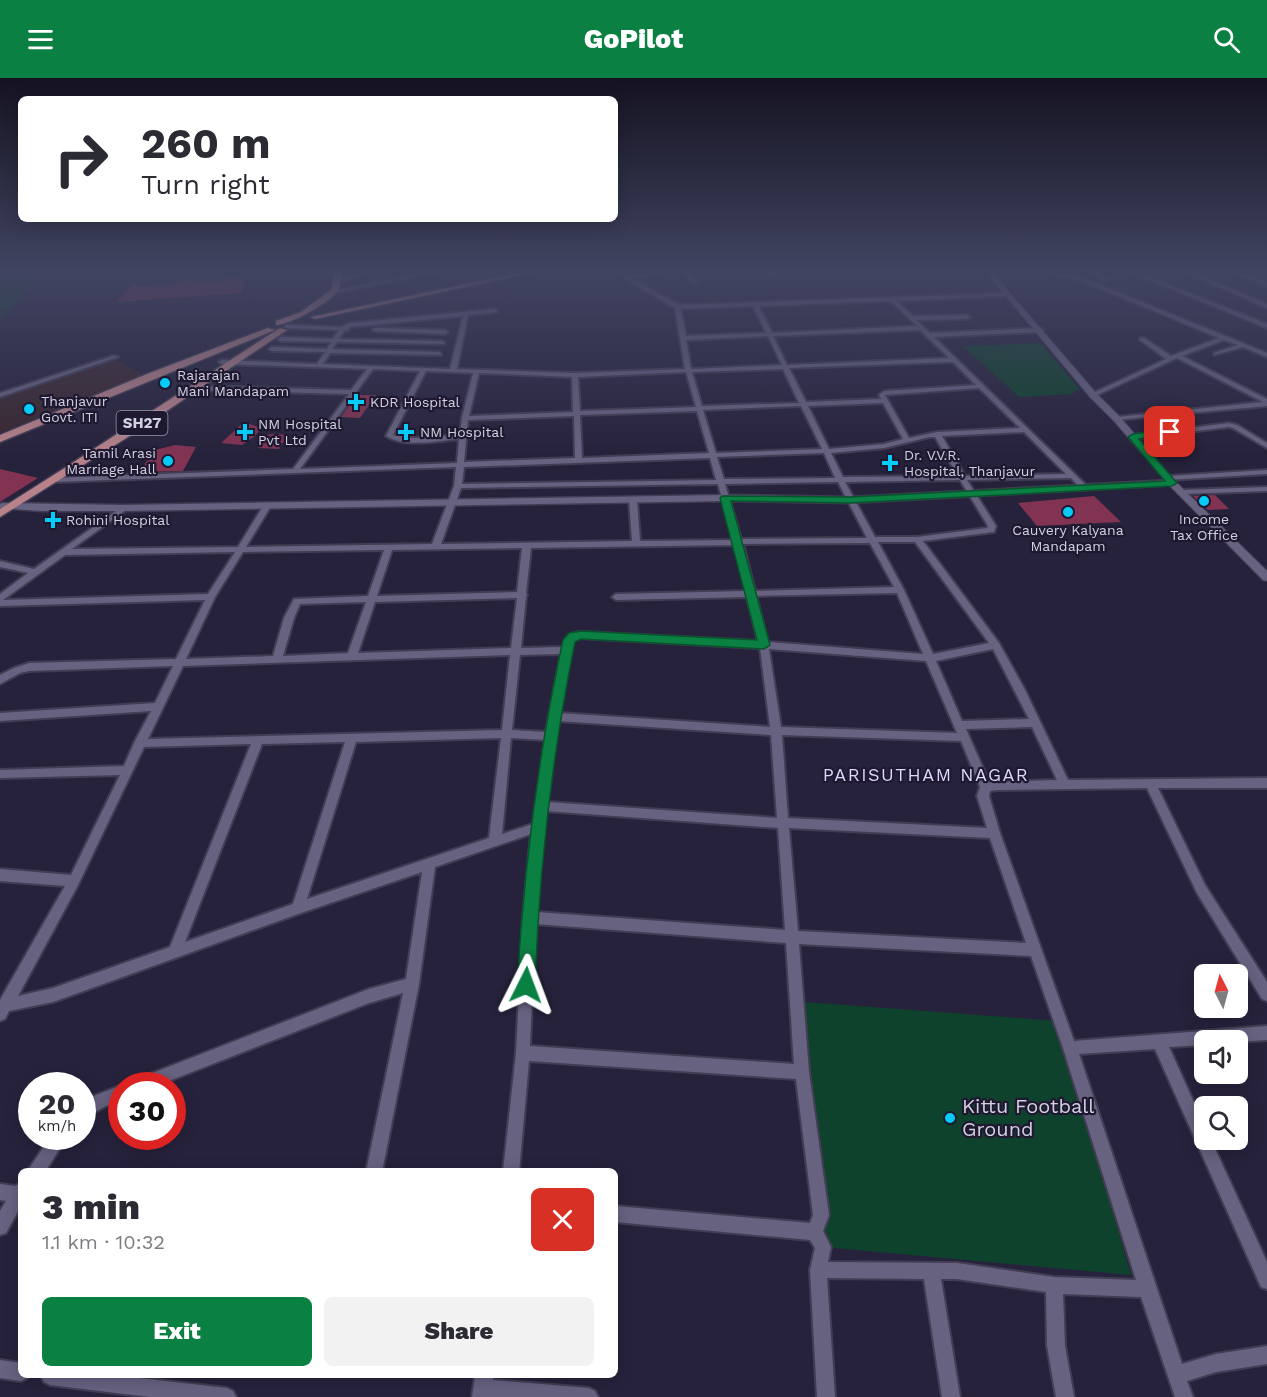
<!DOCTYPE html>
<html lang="en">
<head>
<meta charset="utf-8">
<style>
	body { margin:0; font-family:"Work Sans",sans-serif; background:#f2f2f3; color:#2b2b33; height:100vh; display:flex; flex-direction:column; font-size:22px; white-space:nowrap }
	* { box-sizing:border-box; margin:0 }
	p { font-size:20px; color:#7c7c81 }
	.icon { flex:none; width:33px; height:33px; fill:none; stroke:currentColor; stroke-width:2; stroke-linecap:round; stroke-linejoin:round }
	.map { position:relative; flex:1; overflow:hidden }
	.sheet { position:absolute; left:18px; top:1090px; width:600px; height:210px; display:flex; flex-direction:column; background:#fff; border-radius:9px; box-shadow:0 3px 15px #0003 }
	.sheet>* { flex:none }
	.guide { position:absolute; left:18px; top:18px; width:600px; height:126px; border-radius:9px; box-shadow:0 3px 15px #0003; background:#fff; color:#2b2b33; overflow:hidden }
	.needle { width:39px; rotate:354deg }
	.controls { position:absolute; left:1194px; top:886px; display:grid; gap:12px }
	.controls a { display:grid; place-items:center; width:54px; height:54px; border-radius:9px; background:#fff; box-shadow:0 3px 15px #0003; font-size:30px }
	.speed { position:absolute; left:18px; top:994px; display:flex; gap:12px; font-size:30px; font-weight:700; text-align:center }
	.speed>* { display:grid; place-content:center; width:78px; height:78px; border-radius:50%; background:#fff; box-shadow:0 3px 15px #0003; line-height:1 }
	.speed small { font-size:15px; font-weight:400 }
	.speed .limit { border:9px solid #d22; background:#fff; color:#111 }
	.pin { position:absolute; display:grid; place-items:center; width:51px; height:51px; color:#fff; margin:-26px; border-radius:12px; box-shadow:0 3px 9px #0006 }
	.me { position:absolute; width:66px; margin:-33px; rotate:3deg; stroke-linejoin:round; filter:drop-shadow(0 0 4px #0008) }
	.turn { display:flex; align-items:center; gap:21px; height:126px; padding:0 24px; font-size:27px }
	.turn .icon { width:78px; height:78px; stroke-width:2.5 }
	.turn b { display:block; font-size:42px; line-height:51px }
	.round { display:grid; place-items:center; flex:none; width:63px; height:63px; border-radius:9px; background:#f2f2f3 }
	.headline { display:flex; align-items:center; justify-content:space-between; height:102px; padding:0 24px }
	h1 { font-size:36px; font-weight:800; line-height:45px }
	.primary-button { display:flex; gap:12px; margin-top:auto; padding:12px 24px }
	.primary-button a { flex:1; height:69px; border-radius:9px; background:#0b8043; color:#fff; font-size:24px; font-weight:800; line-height:69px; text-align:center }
	.primary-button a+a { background:#f2f2f3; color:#2b2b33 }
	header { display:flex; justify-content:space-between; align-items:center; height:78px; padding:0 24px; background:#0b8043; color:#fff; font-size:27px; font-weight:800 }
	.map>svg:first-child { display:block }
</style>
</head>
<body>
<header><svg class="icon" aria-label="menu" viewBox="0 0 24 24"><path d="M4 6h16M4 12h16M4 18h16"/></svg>GoPilot<svg class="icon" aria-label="search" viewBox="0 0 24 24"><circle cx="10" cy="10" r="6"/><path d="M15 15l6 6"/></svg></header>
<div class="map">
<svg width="1267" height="1319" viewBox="0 0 1267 1319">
	<rect width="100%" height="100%" fill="#27223c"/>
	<path fill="#392830" d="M109,278l34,19 -143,58v-39z"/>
	<g fill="#0f422c">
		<path d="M0,193h46l-46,48z"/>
		<path d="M1041,265l39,47 -6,1 -1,3 -54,3 -56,-51z"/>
		<path d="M805,924l253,19 73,254 -308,-28z"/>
	</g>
	<g fill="#823352">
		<path d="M240,199l-1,3h6l-4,13 -124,9 15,-17 45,-1 7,-3 10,-1 -1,3 28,-2 1,-3z"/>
		<path d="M357,317h19l-16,23 -19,-1z"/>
		<path d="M244,344l17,6 -6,8 -13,9 -21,-2z"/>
		<path d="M274,356l14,1 -9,14 -21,-1 8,-13z"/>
		<path d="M175,367l21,2 -13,24 -44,1 16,-22z"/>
		<path d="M0,391l38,9 -38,24z"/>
		<path d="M1215,417l14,14 -21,1 -15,-14z"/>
		<path d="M1094,418l27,26 -84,4 -19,-23z"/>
	</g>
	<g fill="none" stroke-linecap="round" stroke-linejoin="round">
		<g stroke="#423d54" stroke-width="4">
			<g id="minor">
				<path d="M365,193h6l-32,12 -5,-1z"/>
				<path d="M433,193h8l-107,22 -3,-2z"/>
				<path d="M613,193h5l10,5 40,-5 -2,1 -34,7 47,26 328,-12 2,3 -112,5 16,15 54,-1 3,2 -3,2 -51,1 14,13 110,-5 3,2 -3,2 -106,5 155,151 -7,2 -11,-12 -104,2 29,46 -2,6 -71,9 76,102 26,47 43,90 199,-2v10h-109l47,97 62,97v19l-5,-2 -65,-106 -50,-105 -150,2 -7,1 -1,5 11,37 74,208 193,-15v14l-29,2 -34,-1v4l-35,2 35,78v15h7l56,122v27l-6,-2 -106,-238 -76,5 103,310 34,-10 51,-8v18l-51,8 -29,9 6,16h-18l-34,-100 -78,-3 2,52 9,51h-18l-9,-51 -1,-54 -89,-13h-16l19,118h-18l-18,-118 -97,-1 8,119h-18l-7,-127 5,-22 -5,-8 -195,-18v-16l195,17 3,-8 -17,-136 -267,-18 -10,111h-16l13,-119 7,-135 8,-84 -96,33 -16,117 -37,188h-16l37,-179 -34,10 -213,83h-26l2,-5 5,-2 232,-90 37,-10 16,-107 -124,42 -245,88 -44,9 -4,8 -5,2v-21l65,-114 -65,-5v-12l71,6 49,-100 -120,3v-8l124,-4 10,-23 17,-32 -151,10v-8l155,-10 18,-37 -144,5 -9,2 -20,11v-9l14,-7 15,-5 147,-4 29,-59 -205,6v-12l28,-21 -28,-6v-6l34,8 89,-63h3v4l-54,39 166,-2 25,-41 4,-2 4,2 -25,41 186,-3 22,-58 2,-19 -402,15h-3v-4l242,-9 56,-75 -157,-4 -3,-2 3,-2 159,4 16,-21 -145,-5 -3,-2 3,-2 95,4 8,-12 -53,-1 -3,-2 3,-2 55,2 4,-7 -50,-1 -3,-2 3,-2 52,2 5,-9 -53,-2v-2l2,-1 54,2 9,-4 145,-14 2,1v2l-29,3 -11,54 118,4 110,-4 -10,-61zM891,223l26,25 -145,7 -13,-27zM753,228l13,27 -80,3 -5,-27zM463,238l-13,53 -127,-5 7,-11 111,2v-2l-2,-1 -107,-3 5,-7 107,2 1,-1 -3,-2 -103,-2 5,-8 5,-1v-2l2,-1zM920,252l29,28 -162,7 -14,-29zM768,258l14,29 -91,4 -5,-29zM953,284l23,23 -92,6 -5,4 2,4 -75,3 -17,-34zM373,291l47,2 -34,65c19,12 51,5 73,3l-2,24 -157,6zM783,291l16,34 -97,3 -10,-34zM426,293l47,2 -11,45 -2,17 -46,3 -21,-3zM686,294l10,35 -116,4 -2,-34zM479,295l93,4 1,35 -104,4zM979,310l41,40 -83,4 -28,6 -24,-43zM883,325l20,36 -19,5 -55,5 -21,-43zM801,328l21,43 -106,4 -13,-43zM697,333l12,42 -127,5 -2,-43zM574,338l1,42 -111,4 4,-42zM1024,354l42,42 -101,2 -23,-40zM930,359h5l23,39 -115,1 -12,-24 53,-5zM824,375l11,25 -111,1 -7,-22zM710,380l6,22 -254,4 2,-17zM960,402l28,46 -1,2 -70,9h-42l-30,-55zM838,404l29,56 -126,1 -16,-55zM718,406l15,56 -93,1 -3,-41 -4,-2 -4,2 3,41 -191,3 20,-56zM878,464h37l74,101 -56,11 -29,-64zM870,465l24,44 -139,4 -12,-47zM735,467l11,46 -130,3 -4,3 4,3 131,-3 11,44 -177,-9c-11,1 -16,3 -18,15l-42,1 5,-51 1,-2 -1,-2 5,-45zM522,470l-5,44 -140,4 15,-46zM384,472l-16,46 -74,3 -10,19 -11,38 -87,3 29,-62 28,-45zM235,474l-27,42 -205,6 62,-45zM897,515l26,61 -155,-12 -12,-46zM517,520l-6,50 -153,5 17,-51zM366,524l-18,51 -65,3 11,-38 6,-14zM581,560l179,10 10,79 -211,-14 14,-72zM769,571l157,12 31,72 -176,-6zM993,571l36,70 -67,2 -26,-60zM561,576l-15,78 -34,-2 8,-75zM510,577l-8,75 -354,9 35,-73zM558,643l213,14 6,83 -230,-16zM1032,649l25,53 -68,2 -23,-53zM782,657l179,6 19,46 -3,9 10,32 -199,-10zM501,660l-12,100 -182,61 49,-157zM511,660l34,2 -12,84 -31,10zM345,664l-52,162 -108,38 77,-198zM251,666l-81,203 -117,41 -35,8 60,-111 66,-138zM546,733l232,17 7,102 -249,-18zM789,750l201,10 36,105 -228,-12zM535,846l251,19 8,121 -264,-18zM799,866l232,12 32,92 73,232 -82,-3 -97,-14 -129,-1 3,-15 -8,-16 6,-16 -20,-143z"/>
				<path d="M680,193h5l13,11v2h-4z"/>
				<path d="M766,193h5l6,5 -5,1z"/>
				<path d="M1046,193l34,6 187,76v4l-24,-10 -29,8v-2l24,-8 -14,-5 -42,16 85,43v7l-152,14 -1,-1 3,-2 146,-15 -86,-44 -82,38h-4v-2l75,-35 -26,-19v-2h4l27,18 48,-18 -142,-59 -21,-3z"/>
				<path d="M1086,193h5l19,8 -5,1z"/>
				<path d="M1128,193h5l134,53v4z"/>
				<path d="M1183,193h5l79,33v4z"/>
				<path d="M1227,193h6l34,11v4z"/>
				<path d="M375,250l70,2 3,2 -3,2 -72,-3v-2z"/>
				<path d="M113,278l5,1 -118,40v-4z"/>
				<path d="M1229,345l8,2 30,18v5l-34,-20 -4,-1 -96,12 -3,-2 3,-2z"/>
				<path d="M1267,392v4l-99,6 -4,-2 4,-2z"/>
				<path d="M1267,409v4l-85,3 -4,-2 4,-2z"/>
				<path d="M122,1007l3,1h-3v14l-16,6 -24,13v-16l14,-8z"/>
				<path d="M50,1059h17l-22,35h-18z"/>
				<path d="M21,1105v23l-15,27 -6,2v-24l6,-10 -6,-1v-16l15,2z"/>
				<path d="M0,1282l21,3v13h8l-2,2 -6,3 -21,-3z"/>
				<path d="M41,1298h81l105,12 6,3 3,6h-86l-100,-12 -6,-3z"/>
				<path d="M475,1298h18v4l96,8 6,3 3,6h-126z"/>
			</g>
		</g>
		<g stroke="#423d54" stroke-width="3">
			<path id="tertiary" d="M1172,402l4,3 -1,2 -325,18 -125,-2 -602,10h-82l-41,-3v-4l3,-1 120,2 602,-10 125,2z"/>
		</g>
		<g stroke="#423d54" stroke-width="2">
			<path id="secondary" d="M985,193h6l105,122 24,24 55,64 92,90v10l-4,-1 -94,-95 -55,-64 -24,-24z"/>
		</g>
		<g stroke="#423d54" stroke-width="3">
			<g id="primary">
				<path d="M335,193h8c-2,6 -2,14 -5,19 -6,12 -49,35 -62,35v-4l25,-9 30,-22z"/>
				<path d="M528,193h12l-225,48 -4,-2z"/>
				<path d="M268,250l7,2 -275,112v-7l147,-61z"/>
				<path d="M280,250l7,2 -159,107 -128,80v-8c94,-59 186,-121 280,-181z"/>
			</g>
		</g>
		<use href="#minor" fill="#676280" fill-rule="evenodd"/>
		<use href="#tertiary" fill="#676280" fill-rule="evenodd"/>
		<use href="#secondary" fill="#676280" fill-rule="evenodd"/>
		<use href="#primary" fill="#b7828a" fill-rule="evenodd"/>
	</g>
	<linearGradient id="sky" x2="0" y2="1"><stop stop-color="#151321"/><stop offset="0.51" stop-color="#414461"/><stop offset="1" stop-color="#414461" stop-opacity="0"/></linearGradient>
	<rect width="1267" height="377" fill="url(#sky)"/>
	<path fill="#0b8043" stroke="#07532c" stroke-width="1.5" d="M1170,351l5,3 -2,1 -34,6 38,44 -5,3 -322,17 -119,-2 39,144 -6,4 -183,-10 -6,3c-23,113 -36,228 -40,343l-3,7 -6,2 -6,-2 -3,-7c7,-116 21,-231 46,-345l6,-7 12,-2 176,9 -37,-142 2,-2 128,1 315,-16 -37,-44 5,-3z"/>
	<g fill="#05cbf9" stroke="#1e1831" stroke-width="2">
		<circle cx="165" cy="305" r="6"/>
		<path d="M353 315h6v6h6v6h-6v6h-6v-6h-6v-6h6z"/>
		<circle cx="29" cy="331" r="6"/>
		<path d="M242 345h6v6h6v6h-6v6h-6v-6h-6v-6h6z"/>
		<path d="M403 345h6v6h6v6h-6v6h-6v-6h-6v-6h6z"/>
		<circle cx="168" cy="383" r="6"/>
		<path d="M887 376h6v6h6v6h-6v6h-6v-6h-6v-6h6z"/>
		<circle cx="1204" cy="423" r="6"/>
		<circle cx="1068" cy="434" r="6"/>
		<path d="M50 433h6v6h6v6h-6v6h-6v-6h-6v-6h6z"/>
		<circle cx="950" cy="1040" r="6"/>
	</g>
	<g text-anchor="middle" stroke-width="4.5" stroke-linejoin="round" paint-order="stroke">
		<g font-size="14" fill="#d2d0e1" stroke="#1e1831" text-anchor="start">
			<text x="177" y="302">Rajarajan<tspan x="177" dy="16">Mani Mandapam</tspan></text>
			<text x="41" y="328">Thanjavur<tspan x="41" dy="16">Govt. ITI</tspan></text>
			<text x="370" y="329">KDR Hospital</text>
			<text x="258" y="351">NM Hospital<tspan x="258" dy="16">Pvt Ltd</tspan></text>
			<text x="420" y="359">NM Hospital</text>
			<text x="156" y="380" text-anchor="end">Tamil Arasi<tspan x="156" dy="16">Marriage Hall</tspan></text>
			<text x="904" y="382">Dr. V.V.R.<tspan x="904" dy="16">Hospital, Thanjavur</tspan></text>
			<text x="1204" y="446" text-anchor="middle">Income<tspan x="1204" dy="16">Tax Office</tspan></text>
			<text x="66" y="447">Rohini Hospital</text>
			<text x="1068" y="457" text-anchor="middle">Cauvery Kalyana<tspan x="1068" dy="16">Mandapam</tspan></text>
		</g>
		<rect fill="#1e1831" stroke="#9c99ac" stroke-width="1.5" x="116.5" y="333" width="51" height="24" rx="4.5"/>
		<g font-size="15" font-weight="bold" fill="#d2d0e1">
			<text x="142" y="350">SH27</text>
		</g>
		<g font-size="18" letter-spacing="1.5" fill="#ddd7fb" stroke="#1e1831">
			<text x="926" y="703">PARISUTHAM NAGAR</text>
		</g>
		<g font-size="20" fill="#d2d0e1" stroke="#1e1831" text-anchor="start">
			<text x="962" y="1035">Kittu Football<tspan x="962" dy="23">Ground</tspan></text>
		</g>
	</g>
</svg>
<div class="controls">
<a><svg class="needle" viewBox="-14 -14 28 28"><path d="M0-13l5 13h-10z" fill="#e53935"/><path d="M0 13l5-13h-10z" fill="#7c7c81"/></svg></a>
<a><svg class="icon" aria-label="sound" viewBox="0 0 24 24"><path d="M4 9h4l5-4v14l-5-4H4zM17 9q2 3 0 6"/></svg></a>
<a><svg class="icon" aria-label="search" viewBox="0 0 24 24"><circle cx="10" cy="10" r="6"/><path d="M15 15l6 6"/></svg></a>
</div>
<div class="speed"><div>20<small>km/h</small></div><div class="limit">30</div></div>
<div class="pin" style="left:1170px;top:354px;background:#d93025"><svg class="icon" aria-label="arrive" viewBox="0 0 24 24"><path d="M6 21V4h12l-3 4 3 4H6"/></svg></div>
<svg class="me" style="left:526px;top:907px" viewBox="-20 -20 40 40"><path d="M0-17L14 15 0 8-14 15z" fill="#0b8043" stroke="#fff" stroke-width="4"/></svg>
<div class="guide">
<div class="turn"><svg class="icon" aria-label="right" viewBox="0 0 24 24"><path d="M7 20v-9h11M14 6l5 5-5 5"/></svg><div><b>260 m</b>Turn right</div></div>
</div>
<section class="sheet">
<div class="headline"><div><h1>3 min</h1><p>1.1 km · 10:32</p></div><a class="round" style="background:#d93025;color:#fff"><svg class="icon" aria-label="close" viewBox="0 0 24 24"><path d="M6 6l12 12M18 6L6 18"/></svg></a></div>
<div class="primary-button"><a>Exit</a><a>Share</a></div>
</section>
</div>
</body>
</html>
